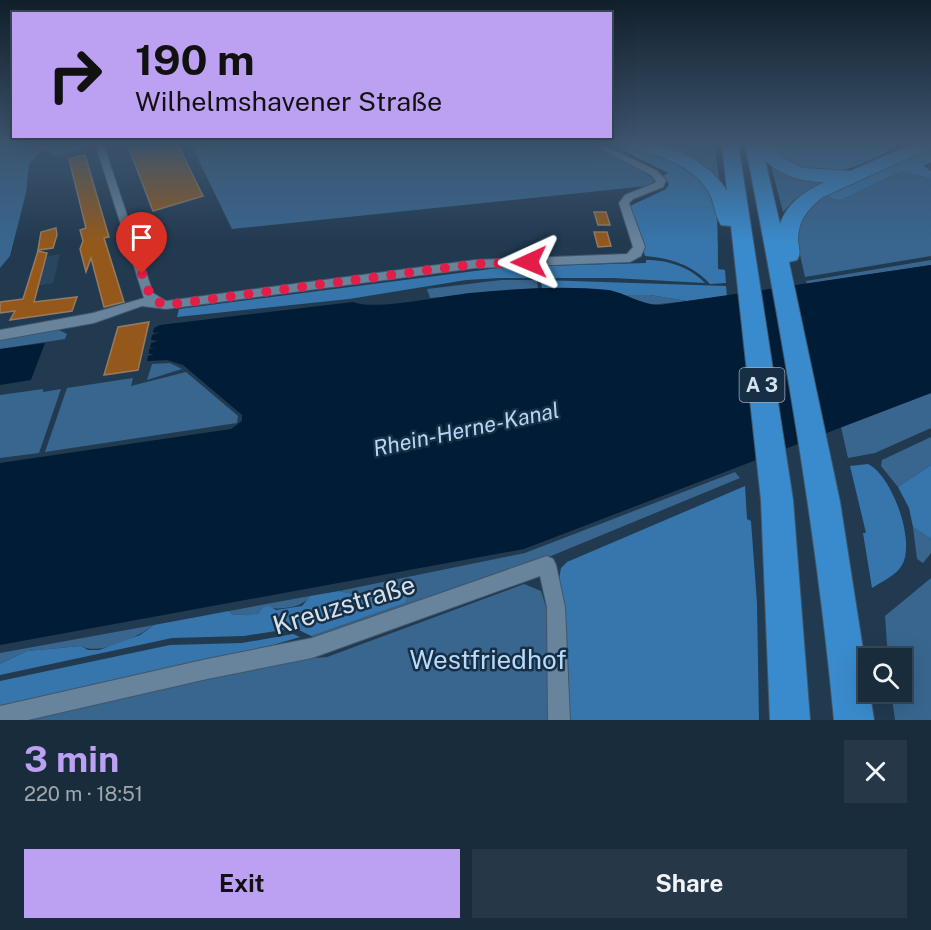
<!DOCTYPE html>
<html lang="en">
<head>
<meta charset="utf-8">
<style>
	body { margin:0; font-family:"Public Sans",sans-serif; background:#263847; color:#f1f3f6; height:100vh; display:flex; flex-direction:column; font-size:22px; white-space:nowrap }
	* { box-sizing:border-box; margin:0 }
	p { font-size:20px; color:#9fa7af }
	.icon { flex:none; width:33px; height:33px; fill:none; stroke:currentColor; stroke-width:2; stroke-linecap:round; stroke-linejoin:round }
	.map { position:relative; height:720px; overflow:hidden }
	.panel { display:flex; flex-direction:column; background:#192c3c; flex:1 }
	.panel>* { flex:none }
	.hud { position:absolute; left:12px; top:12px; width:600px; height:126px; border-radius:0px; box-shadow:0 6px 24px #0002,0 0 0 2px #374856; background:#bca0f2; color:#111; overflow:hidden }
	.buttons { position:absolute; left:858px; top:648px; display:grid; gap:12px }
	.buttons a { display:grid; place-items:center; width:54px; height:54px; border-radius:0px; background:#192c3c; box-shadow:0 6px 24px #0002,0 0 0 2px #374856; font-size:30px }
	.pin { position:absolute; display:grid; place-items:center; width:51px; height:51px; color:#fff; margin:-62px -26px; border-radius:50% 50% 50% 0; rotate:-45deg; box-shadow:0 0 6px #0007 }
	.pin .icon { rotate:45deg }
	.me { position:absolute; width:66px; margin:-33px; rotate:269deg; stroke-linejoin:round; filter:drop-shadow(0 0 4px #0008) }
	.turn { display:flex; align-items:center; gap:21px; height:126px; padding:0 24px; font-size:27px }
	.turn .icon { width:78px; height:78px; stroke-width:2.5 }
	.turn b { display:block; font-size:42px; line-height:51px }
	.round { display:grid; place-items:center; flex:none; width:63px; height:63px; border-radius:0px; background:#263847 }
	.headline { display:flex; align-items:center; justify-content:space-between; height:102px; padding:0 24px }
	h1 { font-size:36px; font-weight:700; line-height:45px; color:#bca0f2 }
	.button { display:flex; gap:12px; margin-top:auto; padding:12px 24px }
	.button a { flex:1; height:69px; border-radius:0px; background:#bca0f2; color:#111; font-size:24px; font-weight:700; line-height:69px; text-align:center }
	.button a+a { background:#263847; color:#f1f3f6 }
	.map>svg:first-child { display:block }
</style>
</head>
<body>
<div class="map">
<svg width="931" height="720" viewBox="0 0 931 720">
	<rect width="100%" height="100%" fill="#213a50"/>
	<path fill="#294661" d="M60,254l-7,29 -26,4 8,-28z"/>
	<g fill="#38668f">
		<path d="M0,143h22l19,8 -12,13 -3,29 -16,63 -10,12z"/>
		<path d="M27,143h70l1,2 -42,11z"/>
		<path d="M303,143h286l50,25 16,13 -8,5 -415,43 -37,-76z"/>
		<path d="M703,143h11l6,41 -53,-36z"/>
		<path d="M771,166l9,5 48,11 -34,18 -11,12z"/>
		<path d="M902,171l29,8v77l-126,21 -5,-22 -6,-2 1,-33 29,-27 19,6z"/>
		<path d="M931,260v5l-124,19 -1,-3z"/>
		<path d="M501,280h36l1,9 -108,9 -3,-9z"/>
		<path d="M622,295h28l37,6 -37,4z"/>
		<path d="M59,330l8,4 -2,5 -65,10v-10z"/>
		<path d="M170,363l12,6 -35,11 5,-16z"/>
		<path d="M186,372l52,44 -1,7 -192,29 22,-64 66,-10 -2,8z"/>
		<path d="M43,389v3l18,-3 -22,64 -39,5v-63z"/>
		<path d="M931,393v35l-56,25 -27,5 -7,-31z"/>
		<path d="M931,437v28l-33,22 -17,-21 1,-6z"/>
		<path d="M735,472l5,6 -218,90 -205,72 -6,-4 94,-33 3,-5 -22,-10 -33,6 -14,-3 186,-38z"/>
		<path d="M913,527l18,12v14l-8,10 -6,-4z"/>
		<path d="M931,578v142h-36l-4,-28h11v-34h-14l-3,-42z"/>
		<path d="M524,584l17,7 6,19 2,110h-544l269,-59 53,-4z"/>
		<path d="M310,596c-8,13 -33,14 -47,11l-5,7 -25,1 -4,-4z"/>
		<path d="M154,625c-16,12 -55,31 -73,21l-54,5 -27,13v-11z"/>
	</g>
	<g fill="#3676ac">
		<path d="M190,143h113l-108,10z"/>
		<path d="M608,143c21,0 39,6 58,15 59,28 51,52 52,111l7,1 1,13 -16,1c-17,-19 -40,-26 -65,-28l-15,-50 36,-17 3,-5 -6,-8 5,-3z"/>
		<path d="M771,143h131c-13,9 -43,24 -59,27 -22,6 -64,-3 -72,-27z"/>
		<path d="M931,147v15l-7,4 7,5v8l-29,-8 -59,28h-8l-11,-6z"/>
		<path d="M646,260c22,0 44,7 59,23l-92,-5h-114l-33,2 -117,19 -172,18 2,-8 327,-42 140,-4z"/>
		<path d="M541,280l185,6 1,10 -40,5 -37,-6h-28l-12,-5 -68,-1z"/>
		<path d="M868,464c24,11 48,78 34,101 -5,10 -21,17 -30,23l-9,-55h3l-16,-67z"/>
		<path d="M931,465v74l-18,-12 -4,-19 -11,-21z"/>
		<path d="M745,486l2,33 4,2 6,82 2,117h-193l-8,-135 3,-17 6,-6z"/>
		<path d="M386,588l16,3 6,7 -3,5 -94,33 -16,-8 -51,8 -72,2 -172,37v-11l27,-13 54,-5 7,4h11l41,-15 14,-10 75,-14 4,4 25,-1 5,-7 6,-1 7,4 26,-4 8,-10 29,-5 14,3z"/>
		<path d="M293,634l7,3 -44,13 -256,58v-27l170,-36 72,-2z"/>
	</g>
	<g fill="#001c36">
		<path d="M931,265v128l-407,156 -524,96v-182l231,-34 11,-8v-6l-59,-50 -16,-5 -20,1 1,-5 6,-2h-5v-5l7,-2 -6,1 1,-5 7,-2 -7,-1 1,-5 8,-3 -7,1 1,-5 6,-3 193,-23c22,9 89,-6 117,-9 44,-4 93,-8 138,-3 18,3 33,15 52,15z"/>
		<path d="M45,343l-14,37 -31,5v-36z"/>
	</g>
	<g fill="#94591a" stroke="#967a61" stroke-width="1.5">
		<path d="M127,143h10l4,8 36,-8 26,53 -50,15z"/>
		<path d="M85,155l24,82 -5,1 20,64 -20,5 -13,-49 -5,14 -6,-23 3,-8 -3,-11 6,-2 -17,-69z"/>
		<path d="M594,212h12l4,13h-12z"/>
		<path d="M56,228l1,7 -4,13 -15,2 3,-18z"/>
		<path d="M594,232h13l4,14 -13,1z"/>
		<path d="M38,251l9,2 -13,49 43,-5 -5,14 -62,9 5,-9 -15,2v-11l23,-3z"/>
		<path d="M149,322l-11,48 -34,5 14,-48z"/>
	</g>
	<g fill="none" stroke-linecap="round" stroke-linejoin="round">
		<g stroke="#415669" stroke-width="2">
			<g id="street">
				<path d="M95,143h8l50,150 13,8 309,-41 152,-6 6,-7 -14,-44 6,-8 30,-12 1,-2 -5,-6 -62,-32h10l58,28 9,9 -3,7 -30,12 -4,4 16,44 -4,9 -11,6 -155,6 -309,41 -24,-3 -48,17 -94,17v-10l93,-17 51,-15z"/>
				<path d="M547,556l6,3 3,6 9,42 5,113h-22l-1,-113 -7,-31 -228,82 -105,21 -179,41h-28v-14l207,-47 105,-21z"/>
			</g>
		</g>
		<g stroke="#415669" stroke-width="2">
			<g id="highway">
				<path d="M626,143c36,-4 81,15 101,48l-5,-48h16l55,357 17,220h-40l-9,-220 -30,-274 -10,-1c-7,-10 -6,-23 -13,-34 -16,-27 -53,-36 -80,-44z"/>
				<path d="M745,143h27l11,15 20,10 47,3 65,-28h16v5l-108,49c-16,12 -25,24 -25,44 1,8 3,13 -1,19l-8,2 51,240 34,218h-40c-18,-194 -52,-386 -89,-577zM765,160c15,16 39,22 60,22 -20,9 -37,20 -45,42z"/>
			</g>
		</g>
		<use href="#street" fill="#68839c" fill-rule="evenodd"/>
		<use href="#highway" fill="#3a8bcd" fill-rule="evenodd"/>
	</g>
	<linearGradient id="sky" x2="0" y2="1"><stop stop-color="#12202c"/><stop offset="0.59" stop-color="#3d556f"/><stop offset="1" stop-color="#3d556f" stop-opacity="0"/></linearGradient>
	<rect width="931" height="243" fill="url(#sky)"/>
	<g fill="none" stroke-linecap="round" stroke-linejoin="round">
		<path stroke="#e11d48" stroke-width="10" stroke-dasharray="0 18" d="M142,274l10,26 14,5 309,-41 54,-2"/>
	</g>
	<g text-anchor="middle" stroke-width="5" stroke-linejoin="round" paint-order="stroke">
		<rect fill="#172f45" stroke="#9bacbd" stroke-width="1.5" x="739.5" y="368" width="45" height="34" rx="4.5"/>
		<g font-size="20" font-weight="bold" fill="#d4e2f0">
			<text x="762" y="392">A 3</text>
		</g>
		<g font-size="22" font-style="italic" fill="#b5d6f4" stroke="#172f45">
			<text transform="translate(466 429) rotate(-12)" y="8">Rhein-Herne-Kanal</text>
		</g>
		<g font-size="26" fill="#d4e2f0" stroke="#172f45">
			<text transform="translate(344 605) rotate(-17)" y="9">Kreuzstraße</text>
		</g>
		<g font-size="26" fill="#badaf9" stroke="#172f45">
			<text x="488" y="669">Westfriedhof</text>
		</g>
	</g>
</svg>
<div class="buttons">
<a><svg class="icon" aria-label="search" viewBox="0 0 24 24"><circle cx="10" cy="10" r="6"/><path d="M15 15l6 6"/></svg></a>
</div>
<div class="pin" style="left:142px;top:274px;background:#d93025"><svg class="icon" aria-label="arrive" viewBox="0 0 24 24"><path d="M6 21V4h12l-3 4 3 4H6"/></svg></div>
<svg class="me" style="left:529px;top:262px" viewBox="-20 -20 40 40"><path d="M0-17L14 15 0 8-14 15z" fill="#e11d48" stroke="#fff" stroke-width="4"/></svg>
<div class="hud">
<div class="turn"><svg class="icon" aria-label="right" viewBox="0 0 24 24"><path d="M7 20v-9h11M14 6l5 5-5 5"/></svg><div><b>190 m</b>Wilhelmshavener Straße</div></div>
</div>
</div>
<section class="panel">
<div class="headline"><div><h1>3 min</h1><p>220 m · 18:51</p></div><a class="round"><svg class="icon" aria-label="close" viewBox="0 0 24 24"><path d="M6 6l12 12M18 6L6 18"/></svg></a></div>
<div class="button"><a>Exit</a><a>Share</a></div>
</section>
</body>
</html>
